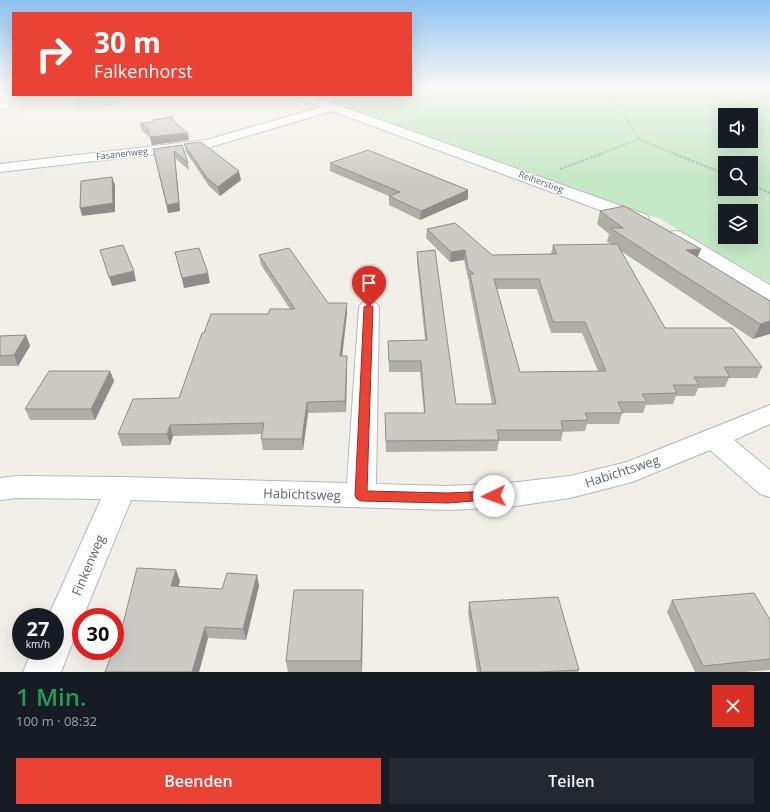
<!DOCTYPE html>
<html lang="de">
<head>
<meta charset="utf-8">
<style>
	body { margin:0; font-family:"Open Sans",sans-serif; background:#242831; color:#f1f3f6; height:100vh; display:flex; flex-direction:column; font-size:15px; white-space:nowrap }
	* { box-sizing:border-box; margin:0 }
	p { font-size:13px; color:#9ea1a6 }
	.icon { flex:none; width:22px; height:22px; fill:none; stroke:currentColor; stroke-width:2; stroke-linecap:round; stroke-linejoin:round }
	.map { position:relative; height:672px; overflow:hidden }
	.drawer { display:flex; flex-direction:column; background:#171b24; flex:1 }
	.drawer>* { flex:none }
	.banner { position:absolute; left:12px; top:12px; width:400px; height:84px; border-radius:0px; box-shadow:0 4px 16px #0002; background:#ea4335; color:#fff; overflow:hidden }
	.controls { position:absolute; left:718px; top:108px; display:grid; gap:8px }
	.controls a { display:grid; place-items:center; width:40px; height:40px; border-radius:0px; background:#171b24; box-shadow:0 4px 16px #0002; font-size:20px }
	.speed { position:absolute; left:12px; top:608px; display:flex; gap:8px; font-size:20px; font-weight:700; text-align:center }
	.speed>* { display:grid; place-content:center; width:52px; height:52px; border-radius:50%; background:#171b24; box-shadow:0 4px 16px #0002; line-height:1 }
	.speed small { font-size:10px; font-weight:400 }
	.speed .limit { border:6px solid #d22; background:#fff; color:#111 }
	.pin { position:absolute; display:grid; place-items:center; width:34px; height:34px; color:#fff; margin:-41px -17px; border-radius:50% 50% 50% 0; rotate:-45deg; box-shadow:0 0 4px #0007 }
	.pin .icon { rotate:45deg }
	.me { position:absolute; width:44px; margin:-22px; rotate:267deg; stroke-linejoin:round; filter:drop-shadow(0 0 3px #0008) }
	.turn { display:flex; align-items:center; gap:14px; height:84px; padding:0 16px; font-size:18px }
	.turn .icon { width:52px; height:52px; stroke-width:2.5 }
	.turn b { display:block; font-size:28px; line-height:34px }
	.round { display:grid; place-items:center; flex:none; width:42px; height:42px; border-radius:0px; background:#242831 }
	.summary { display:flex; align-items:center; justify-content:space-between; height:68px; padding:0 16px }
	h1 { font-size:24px; font-weight:600; line-height:30px; color:#1e9e55 }
	.action { display:flex; gap:8px; margin-top:auto; padding:8px 16px }
	.action a { flex:1; height:46px; border-radius:0px; background:#ea4335; color:#fff; font-size:16px; font-weight:600; line-height:46px; text-align:center }
	.action a+a { background:#242831; color:#f1f3f6 }
	.map>svg:first-child { display:block }
</style>
</head>
<body>
<div class="map">
<svg width="770" height="672" viewBox="0 0 770 672">
	<rect width="100%" height="100%" fill="#f1efe8"/>
	<g fill="#c5e8c5" fill-rule="evenodd">
		<path d="M411,87h359v196l-110,-64 -160,-54 -191,-70h102zM725,115h26v26h-26zM725,163h26v26h-26zM725,211h26v26h-26z"/>
		<path d="M73,95h45l3,10 -45,4z"/>
	</g>
	<g fill="none" stroke-linecap="round" stroke-linejoin="round">
		<g stroke="#b5b8bc" stroke-width="2">
			<g id="minor">
				<path d="M0,89l4,1 7,7 -3,11 -8,1z"/>
				<path d="M293,95h17l28,10 309,110 2,4 -2,4 -6,1 -6,-1 -303,-112 -125,37 -207,24v-8l206,-24 115,-33 -26,-10z"/>
				<path d="M675,231l6,1 89,53v15l-7,-2 -94,-58 -3,-4 3,-4z"/>
				<path d="M369,301l7,2 3,4 -3,177 72,2 61,-3 61,-7 57,-14 143,-57v19l-36,16 36,30v27l-10,-3 -50,-44 -78,32 -62,16 -61,9 -61,3 -317,-10 -48,117h-2v4l-20,51h-38l9,-21h23v-34h-7l53,-118 -84,-1 -17,2v-22l17,-2 104,1 226,6 12,-176 3,-4z"/>
			</g>
		</g>
		<g stroke="#9cc7a9" stroke-width="1.5" stroke-dasharray="2 1" stroke-linecap="butt">
			<path d="M607,87l32,52 38,16"/>
			<path d="M598,155l41,-16"/>
		</g>
		<g stroke="#9cc7a9" stroke-width="2" stroke-dasharray="3 1.5" stroke-linecap="butt">
			<path d="M675,154l50,20"/>
			<path d="M560,169l41,-15"/>
			<path d="M751,185l19,8"/>
		</g>
		<use href="#minor" fill="#fff" fill-rule="evenodd"/>
	</g>
	<g fill="#afaea9" fill-rule="evenodd">
		<path d="M174,122l15,18 -37,5 -2,-8 -8,-6 -2,-8z"/>
		<path d="M184,144l57,36 -21,16 -11,-10 -23,-34z"/>
		<path d="M182,145l6,18 1,7 -14,-12 5,53 -12,2 -15,-64z"/>
		<path d="M330,163l138,36 -48,21 -31,-15v-9l-59,-25z"/>
		<path d="M600,211l98,47 72,43 -17,38 -132,-88 44,77 97,39 -5,11h-28l-4,9 -27,1 -3,8h-19l-3,8 -27,1 -3,8h-21l-3,11h-32l-2,7 -22,1 -2,9h-62l-2,10 -111,1 -1,-39h39l-4,-41h-31l-1,-31 37,-1 -8,-78v-10l39,152h36l-23,-120v-4l-1,-1 -4,-19 -14,2 -24,-24 1,-9 65,26 59,-1 2,-9 58,-1 -4,-2 2,-8 -12,-10zM497,289h40l14,44h31l16,38 -78,1z"/>
		<path d="M175,252l35,31 -26,5z"/>
		<path d="M259,255l69,48h19v10l-5,43h5v10l-1,46 -38,1 -5,37h-40l-2,-11 1,-5 -89,2 -3,9 -48,1 -4,-12 61,-36 25,-65 86,-24 -29,-44z"/>
		<path d="M26,335l4,11 -12,20h-18v-30z"/>
		<path d="M110,371l4,10 -19,39h-65l-5,-11z"/>
		<path d="M176,570l4,11 -2,6 44,2 35,-14 2,11 -13,54 -38,-2 -9,34h-94z"/>
		<path d="M363,590v11l-1,71h-74l-2,-11z"/>
		<path d="M672,600l98,20v50l-26,2h-49l-28,-60z"/>
		<path d="M469,602l110,68 -1,2h-101l-9,-59z"/>
	</g>
	<g fill="#8f8d8a">
		<path d="M188,133l1,7 -37,5 -2,-8z"/>
		<path d="M174,151l1,7 5,53 -12,2 -1,-8z"/>
		<path d="M239,171l2,9 -21,16 -2,-9z"/>
		<path d="M112,177l3,8v27l-33,4 -2,-8z"/>
		<path d="M468,190v9l-48,21 1,-9z"/>
		<path d="M701,249l-5,13 -10,-12z"/>
		<path d="M465,250l-1,10 -14,2 1,-10z"/>
		<path d="M134,271l2,10 -24,5 -3,-9z"/>
		<path d="M208,273l2,10 -26,5 -2,-10z"/>
		<path d="M347,303v10l-6,53 -1,-10z"/>
		<path d="M770,321v13l-17,5 7,-15z"/>
		<path d="M26,335l4,11 -12,20 -4,-11z"/>
		<path d="M347,356v10l-1,46 -1,-11z"/>
		<path d="M110,371l4,10 -19,39 -4,-11z"/>
		<path d="M307,402l1,11 -5,37 -1,-11z"/>
		<path d="M170,425l3,11 -3,9 -3,-11z"/>
		<path d="M176,570l4,11 -5,16 -4,-11z"/>
		<path d="M257,575l2,11 -13,54 -3,-11z"/>
		<path d="M363,590v11l-1,71 -1,-11z"/>
		<path d="M205,627l3,11 -9,34h-7z"/>
	</g>
	<g fill="#cccac5" stroke="#8f8d8a" fill-rule="evenodd">
		<path d="M172,117l2,5 14,11 -38,4 -2,-8 -8,-6 13,-1v-2z"/>
		<path d="M201,142l38,29 -21,16 -11,-9 -23,-34z"/>
		<path d="M182,145l6,18 -14,-12 5,52 -12,2 -14,-56z"/>
		<path d="M368,150l100,40 -47,21 -32,-15 11,-4 -70,-29z"/>
		<path d="M112,177l1,26 -33,5 1,-27z"/>
		<path d="M624,206l77,43 -15,1 84,51v20l-10,3 -150,-96h13l-23,-17z"/>
		<path d="M455,223l37,32 65,-1 -4,-9 64,-1 48,84h67l30,39h-38l6,10h-36l5,8h-26l4,8 -35,1 5,8h-29l5,11h-38l3,7 -27,1 2,9h-66l2,10 -113,1 -1,-28h40l-4,-52h-32l-1,-20 39,-1 -10,-88 18,-2 21,154h40l-26,-130h4l-6,-5 -3,-19 -14,2 -24,-23zM494,279h45l14,43h32l21,49 -86,1z"/>
		<path d="M123,245l11,26 -25,6 -9,-27z"/>
		<path d="M199,248l9,25 -26,5 -7,-26z"/>
		<path d="M289,248l39,55h19l-7,53h7l-2,45 -38,1 -5,37h-41l3,-16 -94,2 -3,9h-49l15,-35 46,-1 23,-65h2l7,-19h57l2,-5h25l-36,-54z"/>
		<path d="M26,335l-12,20 -14,1v-20z"/>
		<path d="M49,371h61l-19,38h-66z"/>
		<path d="M137,568l39,2 -5,16 51,3 5,-16 30,2 -14,54 -38,-2 -13,45h-87l8,-21h2v-6l8,-21z"/>
		<path d="M294,590h69l-2,71h-75z"/>
		<path d="M754,593l16,27v39l-67,7 -31,-66z"/>
		<path d="M558,597l21,73 -38,2h-60l-12,-70z"/>
	</g>
	<linearGradient id="sky" x2="0" y2="1"><stop stop-color="#8fc3f1"/><stop offset="0.48" stop-color="#f9f8f5"/><stop offset="1" stop-color="#f9f8f5" stop-opacity="0"/></linearGradient>
	<rect width="770" height="181" fill="url(#sky)"/>
	<path fill="#ea4335" stroke="#982c22" d="M369,305l4,2 -6,184 81,2 46,-2 4,1 2,4 -2,3 -50,4 -87,-2 -4,-2 -2,-3 9,-189z"/>
	<g text-anchor="middle" stroke-width="3" stroke-linejoin="round" paint-order="stroke">
		<g font-size="9" fill="#5f6368" stroke="#fff">
			<text transform="translate(122 154) rotate(-6)" y="3">Fasanenweg</text>
			<text transform="translate(541 182) rotate(20)" y="3">Reiherstieg</text>
		</g>
		<g font-size="13" fill="#5f6368" stroke="#fff">
			<text transform="translate(622 471) rotate(-18)" y="5">Habichtsweg</text>
			<text transform="translate(302 494) rotate(2)" y="5">Habichtsweg</text>
			<text transform="translate(88 565) rotate(-67)" y="5">Finkenweg</text>
		</g>
	</g>
</svg>
<div class="controls">
<a><svg class="icon" aria-label="sound" viewBox="0 0 24 24"><path d="M4 9h4l5-4v14l-5-4H4zM17 9q2 3 0 6"/></svg></a>
<a><svg class="icon" aria-label="search" viewBox="0 0 24 24"><circle cx="10" cy="10" r="6"/><path d="M15 15l6 6"/></svg></a>
<a><svg class="icon" aria-label="layers" viewBox="0 0 24 24"><path d="M12 4l9 5-9 5-9-5zM3 14l9 5 9-5"/></svg></a>
</div>
<div class="speed"><div>27<small>km/h</small></div><div class="limit">30</div></div>
<div class="pin" style="left:369px;top:307px;background:#d93025"><svg class="icon" aria-label="arrive" viewBox="0 0 24 24"><path d="M6 21V4h12l-3 4 3 4H6"/></svg></div>
<svg class="me" style="left:494px;top:496px" viewBox="-20 -20 40 40"><circle r="19" fill="#fff"/><path d="M0-13L10 11 0 6-10 11z" fill="#ea4335"/></svg>
<div class="banner">
<div class="turn"><svg class="icon" aria-label="right" viewBox="0 0 24 24"><path d="M7 20v-9h11M14 6l5 5-5 5"/></svg><div><b>30 m</b>Falkenhorst</div></div>
</div>
</div>
<section class="drawer">
<div class="summary"><div><h1>1 Min.</h1><p>100 m · 08:32</p></div><a class="round" style="background:#d93025;color:#fff"><svg class="icon" aria-label="close" viewBox="0 0 24 24"><path d="M6 6l12 12M18 6L6 18"/></svg></a></div>
<div class="action"><a>Beenden</a><a>Teilen</a></div>
</section>
</body>
</html>
